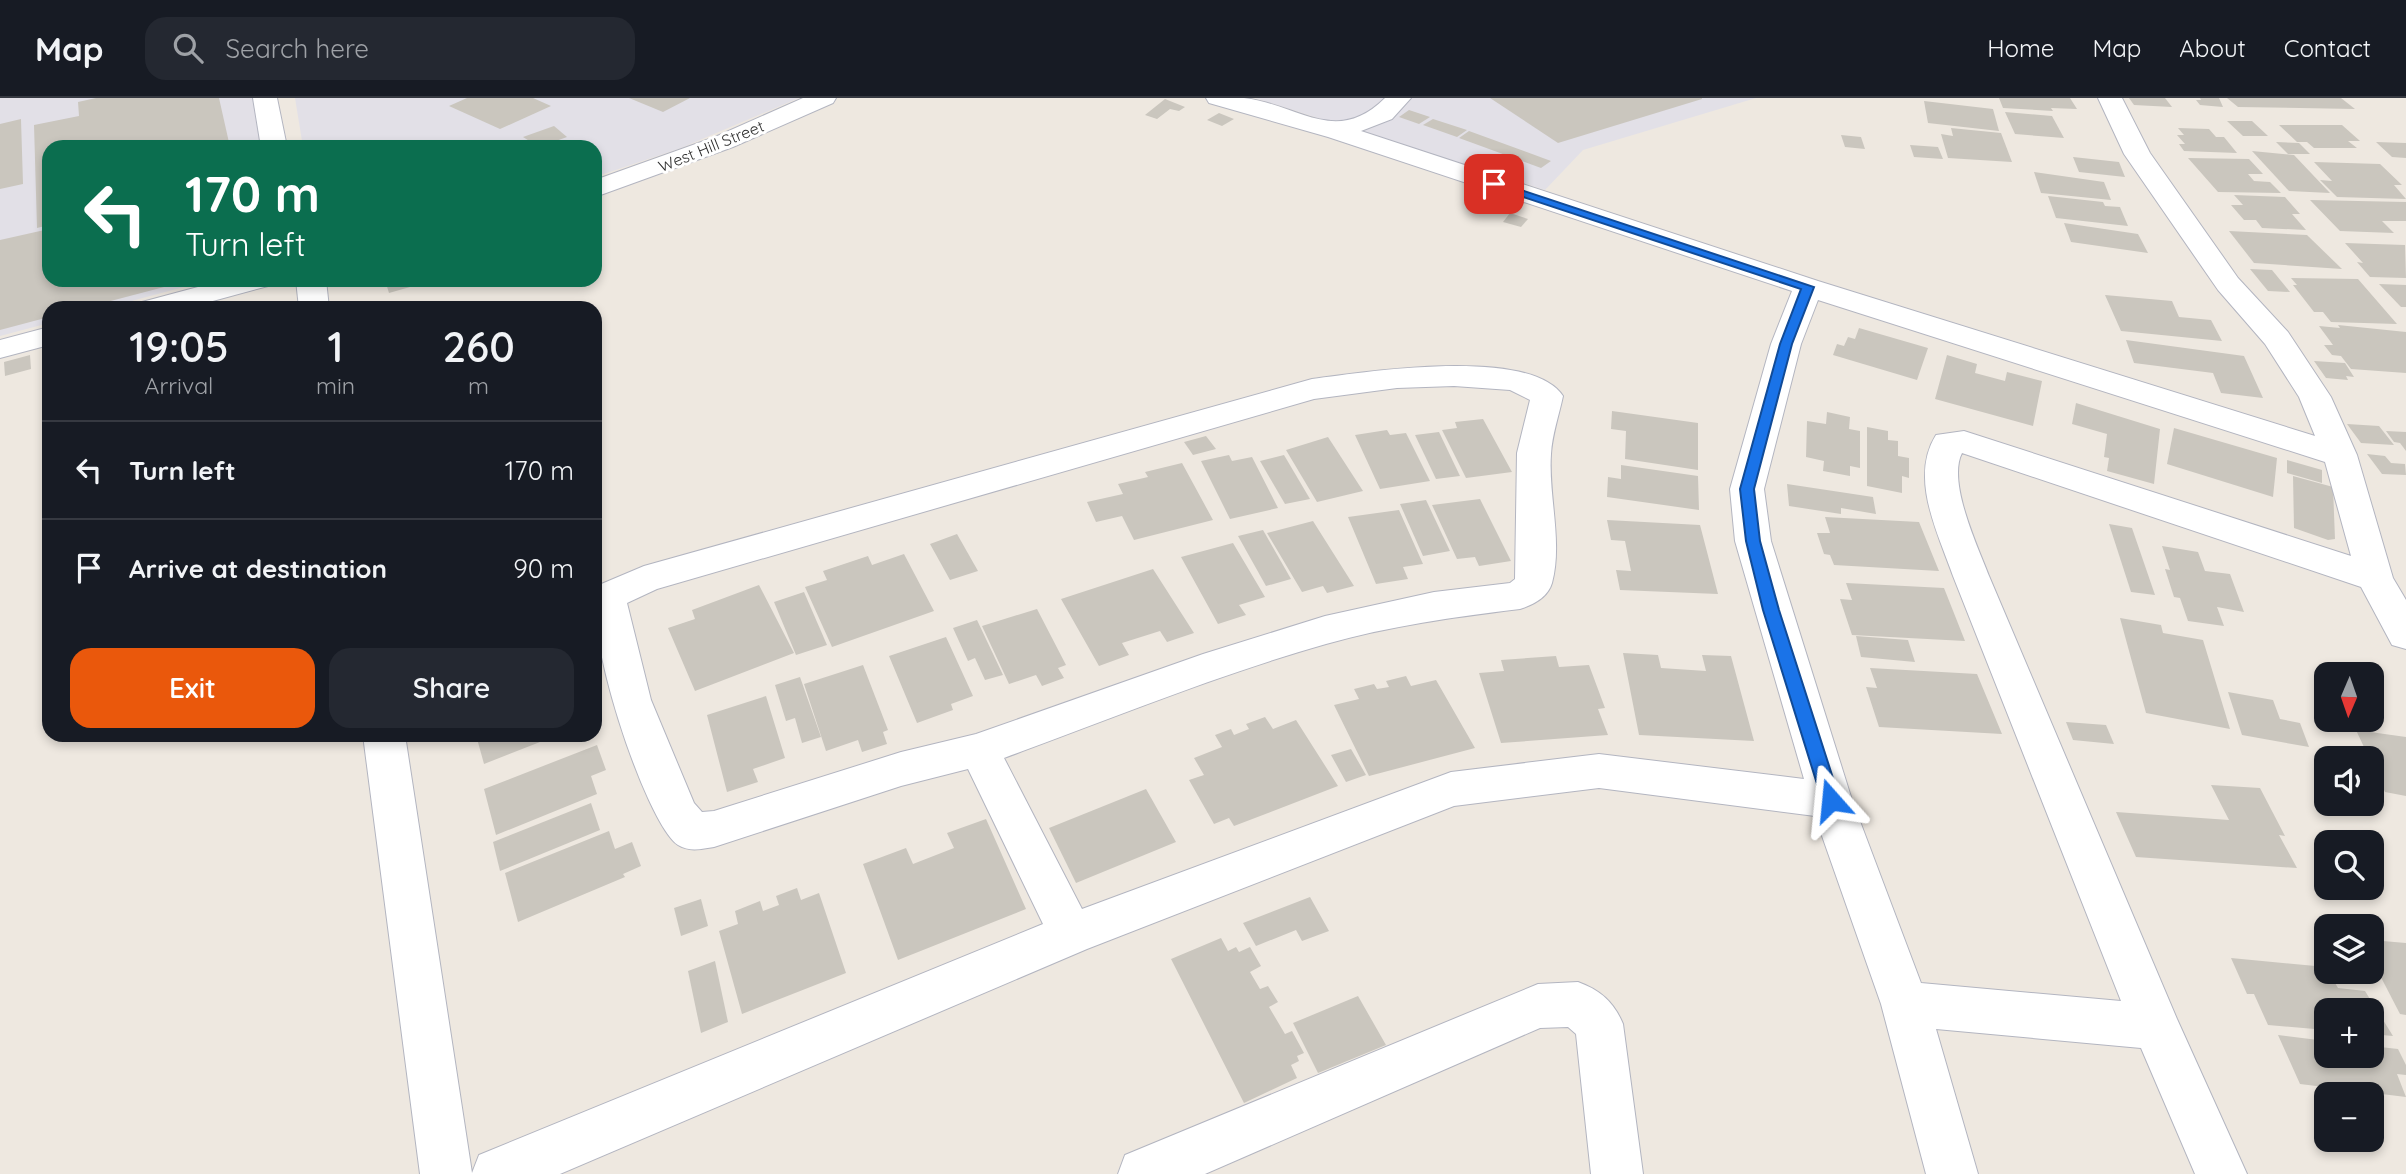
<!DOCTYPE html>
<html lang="en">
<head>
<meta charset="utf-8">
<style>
	body { margin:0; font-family:Quicksand,sans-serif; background:#242831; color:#f1f3f6; height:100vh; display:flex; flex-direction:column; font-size:26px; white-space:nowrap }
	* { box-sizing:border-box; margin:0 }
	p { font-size:23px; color:#9ea1a6 }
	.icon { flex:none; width:38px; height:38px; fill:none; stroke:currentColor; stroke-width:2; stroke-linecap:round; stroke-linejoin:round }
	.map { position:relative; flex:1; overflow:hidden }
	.panel { position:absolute; left:42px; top:203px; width:560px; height:441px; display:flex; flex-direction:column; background:#171b24; border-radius:21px; box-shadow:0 4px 10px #0003 }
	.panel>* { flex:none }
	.banner { position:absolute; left:42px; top:42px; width:560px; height:147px; border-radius:21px; box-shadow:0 4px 10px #0003; background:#0b6e4f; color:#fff; overflow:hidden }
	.needle { width:46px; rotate:182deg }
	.buttons { position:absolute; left:2314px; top:564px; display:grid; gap:14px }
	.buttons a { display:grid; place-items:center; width:70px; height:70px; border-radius:14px; background:#171b24; box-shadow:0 4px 10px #0003; font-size:35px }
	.pin { position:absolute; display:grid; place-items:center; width:60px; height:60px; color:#fff; margin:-30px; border-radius:14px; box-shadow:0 4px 10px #0006 }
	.me { position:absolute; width:77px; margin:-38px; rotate:342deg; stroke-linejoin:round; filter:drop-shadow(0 0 5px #0008) }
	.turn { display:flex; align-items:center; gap:24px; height:147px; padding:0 28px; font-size:32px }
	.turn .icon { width:91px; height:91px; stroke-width:2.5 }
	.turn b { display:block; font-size:49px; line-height:60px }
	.eta { display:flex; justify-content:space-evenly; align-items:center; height:119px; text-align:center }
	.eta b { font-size:42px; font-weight:600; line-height:49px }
	.button { display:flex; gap:14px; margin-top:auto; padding:14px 28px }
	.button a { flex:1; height:80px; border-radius:21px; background:#ea580c; color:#fff; font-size:28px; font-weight:600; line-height:80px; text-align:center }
	.button a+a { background:#242831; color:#f1f3f6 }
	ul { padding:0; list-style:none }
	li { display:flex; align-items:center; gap:21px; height:98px; padding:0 28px; border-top:2px solid #363941 }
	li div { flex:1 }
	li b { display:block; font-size:26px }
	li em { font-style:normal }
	header { display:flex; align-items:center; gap:42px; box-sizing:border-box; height:98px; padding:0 35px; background:#171b24; border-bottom:2px solid #363941 }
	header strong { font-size:33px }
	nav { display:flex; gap:38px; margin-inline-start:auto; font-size:24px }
	.search { width:490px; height:63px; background:#242831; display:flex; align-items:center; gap:18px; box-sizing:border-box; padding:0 24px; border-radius:21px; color:#9ea1a6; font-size:26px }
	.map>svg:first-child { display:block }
</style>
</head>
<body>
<header>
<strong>Map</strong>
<div class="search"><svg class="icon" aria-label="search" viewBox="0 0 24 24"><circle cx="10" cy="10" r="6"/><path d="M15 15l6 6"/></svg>Search here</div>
<nav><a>Home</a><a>Map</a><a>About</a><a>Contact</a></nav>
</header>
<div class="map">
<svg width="2406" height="1076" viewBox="0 0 2406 1076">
	<rect width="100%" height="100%" fill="#eee8e0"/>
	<g fill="#e2e0e7">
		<path d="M0,0h256l9,49h-216v133h161l-105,28h-56v15l-49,13z"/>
		<path d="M295,0h504l-118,50 -86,29v-30h-292z"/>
		<path d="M1255,0h501l-173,52 -38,40z"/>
	</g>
	<g fill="#cac6be">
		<path d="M96,0h123l11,49h-181v78l-12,3 -3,-103 45,-9 -1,-14z"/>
		<path d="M467,0h66l18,8 -51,23 -51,-23z"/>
		<path d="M629,0h61l-27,14z"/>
		<path d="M1490,0h212v1l-144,44z"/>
		<path d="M1999,0h71l7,11 -26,-1 2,3 -50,-3z"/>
		<path d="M2129,0h36l7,9 -38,-2z"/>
		<path d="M2200,0h19l4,9 -23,-2 -4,-5h5z"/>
		<path d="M2227,0h114l14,11 -117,-2z"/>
		<path d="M1165,1l20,8 -6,4 -9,-2 -13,10 -12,-4z"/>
		<path d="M1924,3l69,8 6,22 -71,-8z"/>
		<path d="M1409,12l21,7 -11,7 -20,-7z"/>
		<path d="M2005,14l47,4 12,22 -49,-4z"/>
		<path d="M1219,15l15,6 -12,7 -15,-6z"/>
		<path d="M21,21l2,65 -23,5v-65z"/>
		<path d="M1433,21l34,11 -10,7 -34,-12z"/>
		<path d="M2227,23h25l16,15h-25z"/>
		<path d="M2279,27h63l18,16h-12l9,7h-43l-7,-6h-10z"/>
		<path d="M554,28l13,11 -28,10 -16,-10z"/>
		<path d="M1951,30l50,5 11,29 -64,-4 -7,-24 12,2z"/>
		<path d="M2178,30l31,1 7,8h8l13,16 -53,-2 -5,-7h6l-8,-9h7z"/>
		<path d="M1469,33l82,30 -10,7 -82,-30z"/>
		<path d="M1841,37l20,2 4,12 -20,-2z"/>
		<path d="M2276,44l23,1 11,11h-22z"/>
		<path d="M2376,44l30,1v15l-14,-1z"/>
		<path d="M1910,47l28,2 5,12 -29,-2z"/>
		<path d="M2252,53l42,4 36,38 -41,-2z"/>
		<path d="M2073,59l46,5 6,15 -46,-5z"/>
		<path d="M2188,60l61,1 14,15h-15l6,7 16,1 11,11 -63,-1z"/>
		<path d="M2314,64l66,2 22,21h-8l12,14 -69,-2 -17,-17 12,1z"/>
		<path d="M2034,74l70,10 7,18 -70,-7z"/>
		<path d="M2234,97l51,2 15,17h-8l14,16 -44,-2 -6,-8h-12l-13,-15h12z"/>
		<path d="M2048,98l55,6 2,4 15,1 8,19 -72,-8z"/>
		<path d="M2310,102l96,2v19h-24l12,12 -54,-2z"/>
		<path d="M1510,115l18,6 -7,8 -18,-5z"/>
		<path d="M2064,125l74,11 10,19 -77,-11z"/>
		<path d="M49,131v51l138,1 -103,27h-35v9l-49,13v-90z"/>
		<path d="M2229,133l78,4 35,34 -88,-6z"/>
		<path d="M2345,145l60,2 1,33 -36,-1 -13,-15 6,1z"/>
		<path d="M2250,171l22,1 18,22 -22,-1z"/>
		<path d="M2291,180l67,1 39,45 -66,-2 -8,-10h-9l-21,-27h4z"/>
		<path d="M385,182h23l2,7 -21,6z"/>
		<path d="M2379,186l27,1v22h-5z"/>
		<path d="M2105,197l67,6 7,16 32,3 11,21 -101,-10z"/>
		<path d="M2338,227l68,7v41l-55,-4 -10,-13 -9,-1 -8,-10h9l-14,-19 21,2z"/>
		<path d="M1859,230l69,20 -11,32 -84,-25 4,-11 7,2 4,-9 7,2z"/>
		<path d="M2126,242l118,16 19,42 -42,-5 -8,-20 -79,-10z"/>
		<path d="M30,257l1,14 -26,7 -1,-14z"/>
		<path d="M1947,257l30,9 -2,9 30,8 2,-9 35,9 -9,45 -98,-27z"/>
		<path d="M2314,263l31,2 9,14 -8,-1 2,4 -22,-2z"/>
		<path d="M2076,305l84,26 -6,55 -47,-13 2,-13 -5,-1 3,-23 -35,-10z"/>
		<path d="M1612,313l86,12v47l-73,-11 1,-28 -15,-2z"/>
		<path d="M1827,314l23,5 -1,12 11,2v37l-10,-2v10l-27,-5 1,-10 -18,-4 1,-36 19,3z"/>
		<path d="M1483,321l29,53 -46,6 -24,-48 15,-2 -2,-6z"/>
		<path d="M2347,326l32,2 15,19 -33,-2z"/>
		<path d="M1867,329l21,4v9l10,1v15l11,2v20l-7,-2v17l-35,-7z"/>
		<path d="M2174,330l103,30 -4,39 -106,-33z"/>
		<path d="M1387,332l3,5 16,-2 24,48 -50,8 -25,-54z"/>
		<path d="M2386,333l20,1v19l-6,-8 -6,-1z"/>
		<path d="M1439,334l21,44 -24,3 -21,-44z"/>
		<path d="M1206,338l10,13 -23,6 -9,-13z"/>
		<path d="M1328,339l35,54 -46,11 -31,-52z"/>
		<path d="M2367,356l18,2 6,7 14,1 1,11 -24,-1z"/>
		<path d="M1229,357l3,6 20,-4 26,51 -48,11 -29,-58z"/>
		<path d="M1284,357l26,44 -25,5 -25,-43z"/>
		<path d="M2287,362l35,10v13l-35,-10z"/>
		<path d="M1182,365l31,57 -79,20 -12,-24 -26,6 -9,-20 36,-8 -5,-10 30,-7 -3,-5z"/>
		<path d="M1621,367l77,11 1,34 -92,-13 1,-20 13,2z"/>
		<path d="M2293,378l40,11 2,52 -7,1 -34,-12z"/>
		<path d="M1787,386l86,13 3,17 -35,-6v6l-52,-8z"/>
		<path d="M1480,401l31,62 -32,5 -4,-9 -18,2 -25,-54z"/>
		<path d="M1426,402l24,51 -27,5 -23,-52z"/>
		<path d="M1399,412l24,54 -20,3 5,12 -32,5 -28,-67z"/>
		<path d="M1825,419l94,5 20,49 -105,-6 -4,-10 -6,-1 -7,-21h13z"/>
		<path d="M1607,422l93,5 18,69 -98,-4 -4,-20 15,1 -6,-30 -14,-1z"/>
		<path d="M1313,423l41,65 -27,7 -4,-7 -21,6 -35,-59z"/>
		<path d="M2109,426l23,4 23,67 -24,-3z"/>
		<path d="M1263,432l28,49 -25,7 -28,-50z"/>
		<path d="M957,436l21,37 -28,9 -20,-36z"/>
		<path d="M1233,445l32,54 -26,8 7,10 -28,9 -37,-67z"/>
		<path d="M2162,448l36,6 7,19 25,3 14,38 -27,-5 7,19 -36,-5 -8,-23 -6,-1 -9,-28 5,1z"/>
		<path d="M904,456l30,57 -102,36 -27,-60 22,-7 -4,-9 45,-15 4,9z"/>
		<path d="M1153,471l41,64 -27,9 -7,-11 -38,12 7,12 -30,11 -38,-67z"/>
		<path d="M1846,485l98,5 21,53 -113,-6 -12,-36 12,1z"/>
		<path d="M759,487l35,68 -99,38 -27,-63 27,-9 -3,-9z"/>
		<path d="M804,494l23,53 -31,10 -22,-53z"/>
		<path d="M1037,511l29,56 -8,3 6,10 -22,8 -6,-11 -27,9 -27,-58z"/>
		<path d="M2120,520l41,7 2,8 40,7 27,89 -84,-16z"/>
		<path d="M977,522l26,55 -18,5 -10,-22 -7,3 -15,-33z"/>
		<path d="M1856,538l52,4 7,22 -54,-5z"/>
		<path d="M946,539l27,59 -22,8 2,6 -36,13 -28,-67z"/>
		<path d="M1623,555l35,2 3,13 45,3 -4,-16 29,1 23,85 -115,-6z"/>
		<path d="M1556,558l3,11 30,-2 16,43 -7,1 10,26 -107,8 -22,-70 25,-2 -3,-11z"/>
		<path d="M863,567l25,65 -5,2 4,12 -25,8 -4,-12 -32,11 -22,-67z"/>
		<path d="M1870,570l107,6 25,60 -123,-7 -13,-40 11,1z"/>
		<path d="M1406,578l5,10 25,-6 39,68 -106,28 -35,-71 25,-6 -5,-10 20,-5 3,5 12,-2 -3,-6z"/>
		<path d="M800,579l21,60 -19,6 -7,-25 -9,3 -11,-36z"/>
		<path d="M2228,594l45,8 7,19 20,4 9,24 -67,-12z"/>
		<path d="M766,598l19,62 -32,11 5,13 -31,10 -20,-77z"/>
		<path d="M1265,619l8,12 23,-9 42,66 -104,40 -5,-8 -15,6 -25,-44 15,-5 -10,-17 28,-11 -7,-12 16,-6 3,6 15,-6 -3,-5z"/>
		<path d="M2066,624l40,3 8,19 -41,-4z"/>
		<path d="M2356,632l50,7v59l-21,-4z"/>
		<path d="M476,637h82l-74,29z"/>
		<path d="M597,647l9,25 -15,6 6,18 -101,41 -12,-46z"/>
		<path d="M1351,651l15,26 -20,7 -15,-27z"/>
		<path d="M2211,687l49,3 25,48 -6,-1 18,33 -161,-11 -20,-45 113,8z"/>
		<path d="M1146,691l30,53 -100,41 -27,-55z"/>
		<path d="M591,705l9,27 -100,41 -7,-29z"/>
		<path d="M986,721l40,90 -128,51 -35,-96 43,-16 7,16 41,-16 -7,-15z"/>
		<path d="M609,733l6,18 17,-7 9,24 -18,8 2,3 -107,45 -13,-49z"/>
		<path d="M797,790l4,12 18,-7 27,80 -104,41 -23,-83 19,-7 -3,-13 25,-10 3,10 16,-6 -3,-9z"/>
		<path d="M1310,799l19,34 -27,10 -6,-11 -40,16 -13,-23z"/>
		<path d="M701,801l7,27 -27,10 -7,-28z"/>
		<path d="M1221,840l7,13 8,-4 3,5 11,-5 11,19 -11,6 10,17 8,-3 10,16 -9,5 16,27 7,-3 12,22 -7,3 2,5 -8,4 6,13 -53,25 -73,-144z"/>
		<path d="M2371,842l35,3v72l-6,-1 -29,-56z"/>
		<path d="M2231,860l95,9 12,21 27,3 28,45 -22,-2v-24h-45v20l-58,-5 -14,-31h-7z"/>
		<path d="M715,863l13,61 -27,11 -13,-62z"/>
		<path d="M1358,898l28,49 -68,28 -25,-50z"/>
		<path d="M2278,937l48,6v14h45v-9l27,3 8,16v10l-9,-1 9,23 -106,-13z"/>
	</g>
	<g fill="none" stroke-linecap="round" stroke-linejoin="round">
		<g stroke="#b3b5c0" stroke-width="2">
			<g id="minor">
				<path d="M253,0h24l10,49h-26z"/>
				<path d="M803,0h33l-3,5 -100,44 -138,50v-17l120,-43z"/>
				<path d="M1206,0c12,0 25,0 38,0 54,6 92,49 141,0h26l-19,21 -31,12 457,150 497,155 -16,-39 -34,-53 -47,-54 -94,-136 -26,-56h24l28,55 88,125 50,54 43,65 26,58 36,123 13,22v49l-14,-4 -31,-58 -399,-134c-15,29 16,94 27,123l188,443 70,155h-52l-54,-126 -205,-19 42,145h-52l-45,-170 -66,-188 -216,-28 -145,18 -367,143 -527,225h-140l-57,-439h42l67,438 7,-18 564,-231 -75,-155 -67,17 -187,61c-12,2 -25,5 -36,-2 -33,-22 -99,-225 -79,-260l45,-19 668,-187c53,-7 218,-33 251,17 -4,19 -11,39 -12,58 -3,41 12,88 1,129 -4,14 -19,22 -32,26 -65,8 -131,17 -194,35 -109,31 -216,75 -322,114l78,151 369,-137 148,-18 205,25 -69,-238 -5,-52 41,-145 21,-53 -464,-154 -119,-34zM1818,202l507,162 26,94 -387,-125 -28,4c-27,43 2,98 17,141l168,425 -200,-18 -69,-183 -81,-259 -7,-52 37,-145zM1454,288l56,4 20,10 -13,53 -2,126 -5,4 -76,9 -109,24 -122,38 -227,80 -75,18 -187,59 -12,1 -8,-9 -43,-103 -24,-97 30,-14 657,-190 83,-11z"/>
				<path d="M224,182h49l-5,6 -81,22h-49l4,-6z"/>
				<path d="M296,182h30l3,28h-30z"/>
				<path d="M49,229v18l-49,13v-18z"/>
				<path d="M1578,884c22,8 36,20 45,42l20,150h-52l-15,-140 -8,-7 -28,1 -335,146h-87l7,-19 413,-171z"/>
			</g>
		</g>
		<use href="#minor" fill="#fff" fill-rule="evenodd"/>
	</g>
	<path fill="#1a73e8" stroke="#114b97" stroke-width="2" d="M1494,83l320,106 -22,57 -38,145 6,52 19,69 61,190 -3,5 -6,2 -9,-7 -59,-190 -17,-69 -6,-52 40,-145 21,-55 -311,-103 -2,-2z"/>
	<g text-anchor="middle" stroke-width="6" stroke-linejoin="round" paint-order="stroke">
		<g font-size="16" fill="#2d2d2d" stroke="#fff">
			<text transform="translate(711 48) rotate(-22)" y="6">West Hill Street</text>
		</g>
	</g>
</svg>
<div class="buttons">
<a><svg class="needle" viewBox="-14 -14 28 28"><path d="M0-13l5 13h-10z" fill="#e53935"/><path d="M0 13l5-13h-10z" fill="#9ea1a6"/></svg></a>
<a><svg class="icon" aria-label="sound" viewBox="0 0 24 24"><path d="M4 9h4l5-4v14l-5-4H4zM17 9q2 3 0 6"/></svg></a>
<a><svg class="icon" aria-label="search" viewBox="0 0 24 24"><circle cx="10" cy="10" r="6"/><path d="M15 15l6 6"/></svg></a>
<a><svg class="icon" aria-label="layers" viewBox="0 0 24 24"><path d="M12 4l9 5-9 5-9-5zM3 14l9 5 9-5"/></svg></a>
<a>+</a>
<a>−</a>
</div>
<div class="pin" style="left:1494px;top:86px;background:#d93025"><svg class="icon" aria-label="arrive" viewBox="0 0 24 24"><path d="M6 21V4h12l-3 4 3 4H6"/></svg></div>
<svg class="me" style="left:1831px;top:702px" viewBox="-20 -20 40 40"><path d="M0-17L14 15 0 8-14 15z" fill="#1a73e8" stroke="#fff" stroke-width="4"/></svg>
<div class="banner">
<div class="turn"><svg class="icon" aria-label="left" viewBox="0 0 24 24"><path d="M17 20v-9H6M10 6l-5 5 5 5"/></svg><div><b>170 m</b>Turn left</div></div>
</div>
<section class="panel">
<div class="eta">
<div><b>19:05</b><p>Arrival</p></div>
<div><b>1</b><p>min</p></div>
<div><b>260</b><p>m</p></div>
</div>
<ul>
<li><svg class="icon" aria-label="left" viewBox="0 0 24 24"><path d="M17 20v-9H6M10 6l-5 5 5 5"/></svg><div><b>Turn left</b></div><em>170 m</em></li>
<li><svg class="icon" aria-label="arrive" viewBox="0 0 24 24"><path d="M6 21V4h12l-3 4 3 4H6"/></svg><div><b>Arrive at destination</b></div><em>90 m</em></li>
</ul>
<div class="button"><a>Exit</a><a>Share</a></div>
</section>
</div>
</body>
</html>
